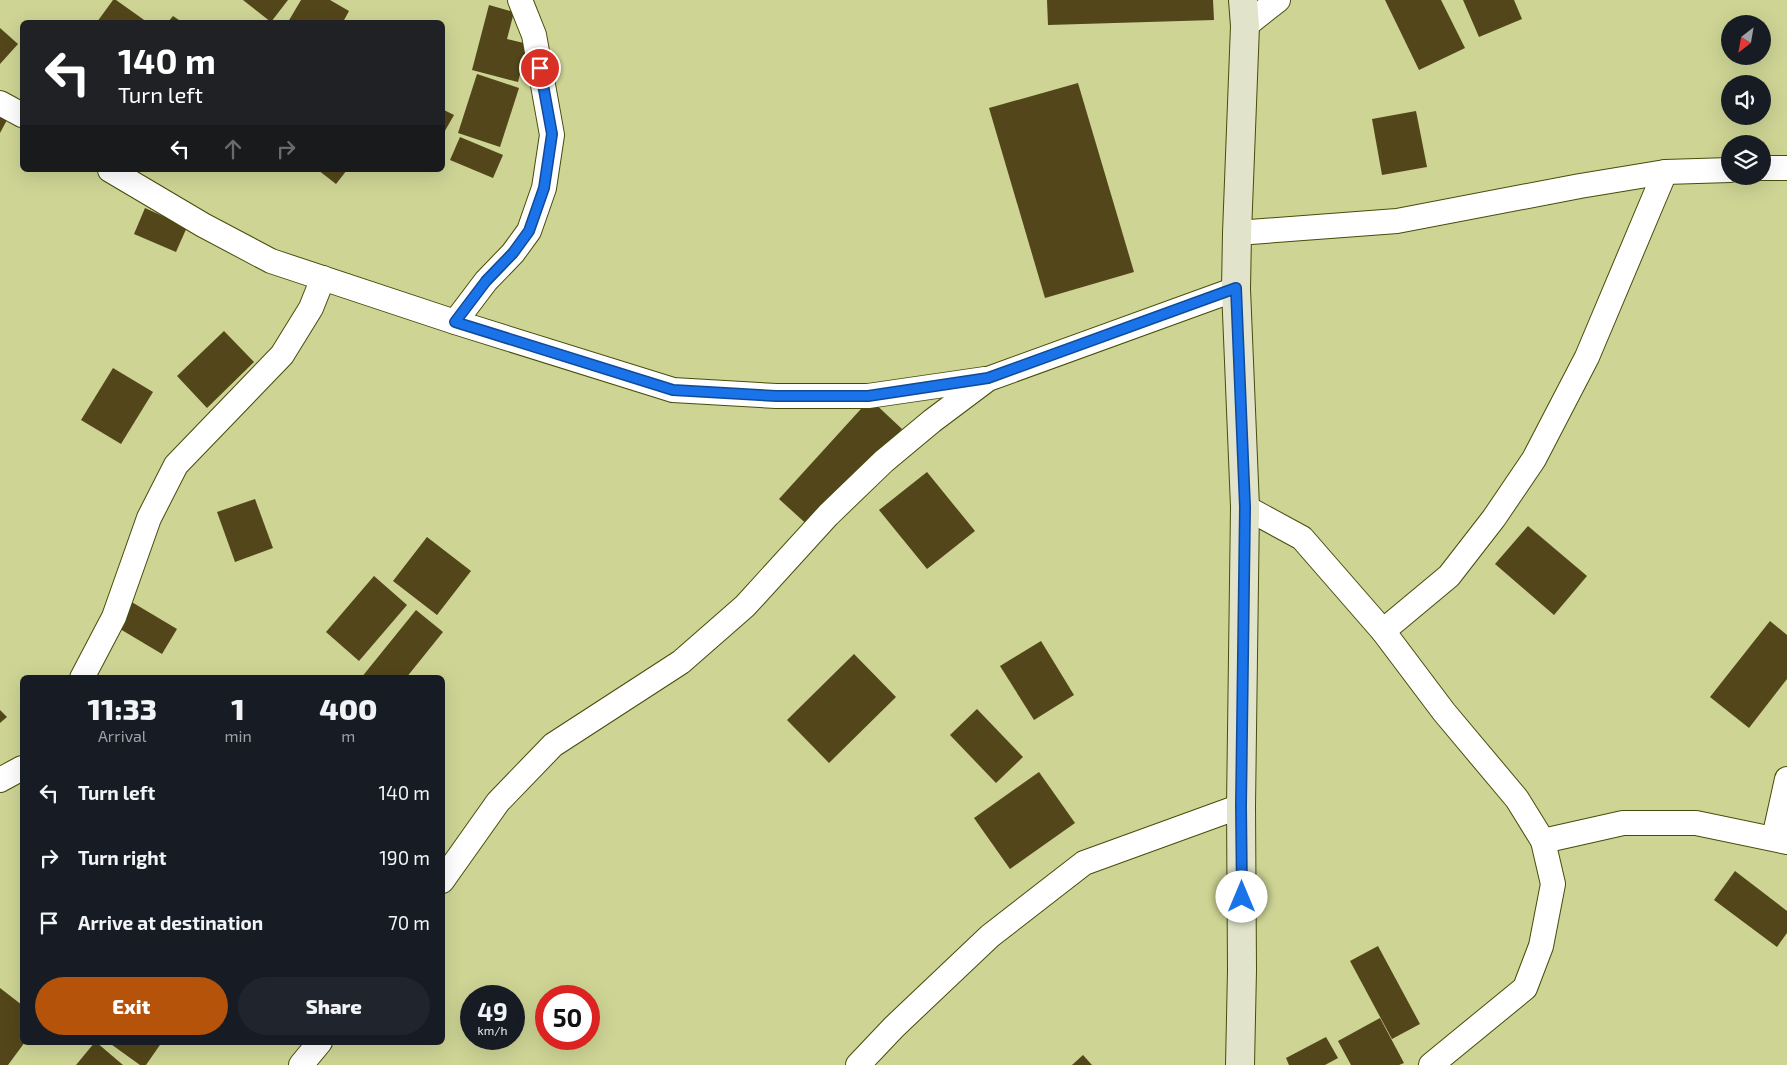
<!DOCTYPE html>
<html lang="en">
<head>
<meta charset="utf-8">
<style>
	body { margin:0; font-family:"Exo 2",sans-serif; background:#20242c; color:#f1f3f6; height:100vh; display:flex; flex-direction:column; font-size:19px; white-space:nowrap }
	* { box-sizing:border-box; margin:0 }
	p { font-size:16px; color:#9ea1a6 }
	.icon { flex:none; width:28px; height:28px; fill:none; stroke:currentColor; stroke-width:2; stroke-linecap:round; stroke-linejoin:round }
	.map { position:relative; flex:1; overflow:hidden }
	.panel { position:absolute; left:20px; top:675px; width:425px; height:370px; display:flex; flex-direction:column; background:#171b24; border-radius:8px; box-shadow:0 5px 20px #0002 }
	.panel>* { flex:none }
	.top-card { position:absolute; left:20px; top:20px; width:425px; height:152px; border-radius:8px; box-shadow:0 5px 20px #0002; background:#202124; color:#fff; overflow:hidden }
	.needle { width:32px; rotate:211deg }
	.fabs { position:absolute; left:1721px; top:15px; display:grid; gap:10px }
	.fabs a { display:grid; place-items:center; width:50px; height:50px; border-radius:50%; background:#171b24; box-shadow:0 5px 20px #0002; font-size:25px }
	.speed { position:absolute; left:460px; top:985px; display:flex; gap:10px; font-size:25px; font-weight:700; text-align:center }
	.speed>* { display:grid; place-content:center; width:65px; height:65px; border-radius:50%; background:#171b24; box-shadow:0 5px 20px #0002; line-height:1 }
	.speed small { font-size:12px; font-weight:400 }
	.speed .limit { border:8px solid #d22; background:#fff; color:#111 }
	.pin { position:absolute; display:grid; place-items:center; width:42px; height:42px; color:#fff; margin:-21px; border:2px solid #fff; border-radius:50%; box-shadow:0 1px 5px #0007 }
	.me { position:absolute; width:55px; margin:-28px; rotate:0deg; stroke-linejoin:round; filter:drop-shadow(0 0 4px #0008) }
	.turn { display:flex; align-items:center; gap:18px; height:105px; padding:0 15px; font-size:22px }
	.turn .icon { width:65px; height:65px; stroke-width:2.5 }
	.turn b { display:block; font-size:35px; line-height:42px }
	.lanes { display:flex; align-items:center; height:48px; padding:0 15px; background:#0003; justify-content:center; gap:25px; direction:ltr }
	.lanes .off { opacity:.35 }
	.eta { display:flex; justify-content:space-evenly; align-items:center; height:85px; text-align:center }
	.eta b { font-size:30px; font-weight:800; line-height:35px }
	.primary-button { display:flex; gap:10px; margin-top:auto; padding:10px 15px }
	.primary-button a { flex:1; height:58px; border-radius:30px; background:#b45309; color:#fff; font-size:20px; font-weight:800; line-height:58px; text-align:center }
	.primary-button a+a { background:#20242c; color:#f1f3f6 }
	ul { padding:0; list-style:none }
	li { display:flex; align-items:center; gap:15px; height:65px; padding:0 15px }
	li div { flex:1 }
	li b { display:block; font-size:19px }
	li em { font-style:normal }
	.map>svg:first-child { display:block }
</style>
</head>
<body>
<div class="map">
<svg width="1787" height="1065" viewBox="0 0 1787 1065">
	<rect width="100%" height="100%" fill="#cdd494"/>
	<g fill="#53461a">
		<path d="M113,0h3l31,22h-50z"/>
		<path d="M243,0h45l-17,22z"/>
		<path d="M301,0h29l19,11 -6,11h-55z"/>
		<path d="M1047,0h166l1,20 -166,5z"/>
		<path d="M1385,0h56l24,48 -46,22z"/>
		<path d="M1463,0h51l8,19 -43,18z"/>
		<path d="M489,5l25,7 -7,27 21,5 -10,38 -46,-12z"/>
		<path d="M173,16l9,6h-14z"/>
		<path d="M0,28l18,16 -18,20z"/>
		<path d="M477,74l42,14 -19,59 -42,-14z"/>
		<path d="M1078,83l56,189 -89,26 -56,-190z"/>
		<path d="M442,109l12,6 -12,21z"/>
		<path d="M1416,111l11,56 -45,8 -10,-56z"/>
		<path d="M0,116l7,4 -7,13z"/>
		<path d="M460,137l43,18 -10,23 -43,-18z"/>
		<path d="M318,170h29l-11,14z"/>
		<path d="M145,208l42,19 -11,25 -42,-18z"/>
		<path d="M224,331l30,31 -47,46 -30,-32z"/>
		<path d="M113,368l40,24 -32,52 -40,-24z"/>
		<path d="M870,399l32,30 -90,100 -33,-30z"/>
		<path d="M927,472l48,59 -48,38 -48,-59z"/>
		<path d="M255,499l18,49 -38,14 -18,-50z"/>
		<path d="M1528,526l59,50 -33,39 -59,-51z"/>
		<path d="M427,537l44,34 -34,44 -44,-34z"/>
		<path d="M374,576l33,29 -48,56 -33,-29z"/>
		<path d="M130,601l47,28 -15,25 -47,-28z"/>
		<path d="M416,610l27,22 -37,46h-45z"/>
		<path d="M1770,621l17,14v44l-38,49 -39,-31z"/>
		<path d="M1041,641l33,54 -40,25 -34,-54z"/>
		<path d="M854,654l42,43 -67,66 -42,-43z"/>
		<path d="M977,709l46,48 -27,26 -46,-48z"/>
		<path d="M0,710l7,7 -7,6z"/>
		<path d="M1039,772l36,51 -65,46 -36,-51z"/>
		<path d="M1735,871l52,40v22l-10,14 -63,-47z"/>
		<path d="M1378,946l42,78 -28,15 -42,-78z"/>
		<path d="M0,988l22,17v37h3l-17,23h-8z"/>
		<path d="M1380,1018l24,45 -5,2h-48l-13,-24z"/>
		<path d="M1326,1037l12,21 -13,7h-36l-3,-7z"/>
		<path d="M95,1042h1l27,23h-47z"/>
		<path d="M108,1042h54l-16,23h-6z"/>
		<path d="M1083,1055l9,10h-20z"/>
	</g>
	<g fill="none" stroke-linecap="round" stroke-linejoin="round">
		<g stroke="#484c0a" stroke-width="26">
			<g id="minor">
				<path d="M1245,26l33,-26"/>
				<path d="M0,103l22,12"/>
				<path d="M1762,168h25"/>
				<path d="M110,170l93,55 68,36 184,61 218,68 103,6h92l117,-17"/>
				<path d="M1237,233l160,-12 183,-35 85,-14 65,-2"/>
				<path d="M455,322l31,-41 27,-28 16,-22 15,-43 8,-53 -18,-100 -14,-35"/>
				<path d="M1245,507l57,31 81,93 61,81 73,87 26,42 80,-18h73l91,19"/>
				<path d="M1383,631l66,-55 45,-58 40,-59 53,-102 78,-185"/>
				<path d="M82,678l32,-61 35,-99 27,-53 106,-110 29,-47 12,-30"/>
				<path d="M0,780l22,-12"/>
				<path d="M1774,838l13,-59"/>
				<path d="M442,881l56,-79 55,-57 128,-83 64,-56 83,-91 56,-54 48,-40 56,-42 248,-90"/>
				<path d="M301,1065l19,-23"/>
				<path d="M858,1065l36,-38 96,-91 94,-73 157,-57"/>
				<path d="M1431,1065l94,-77 16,-42 12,-62 -10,-43"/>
			</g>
		</g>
		<g stroke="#484c0a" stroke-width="30">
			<path id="secondary" d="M1240,1065l2,-95 -1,-164 4,-299 -9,-218 1,-56 8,-207 -2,-26"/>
		</g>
		<use href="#minor" stroke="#fff" stroke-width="24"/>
		<use href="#secondary" stroke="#e1e4ca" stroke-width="28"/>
	</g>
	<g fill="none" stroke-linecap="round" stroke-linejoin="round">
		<g stroke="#114b97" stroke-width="12">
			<path id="route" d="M540,68l12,66 -8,54 -15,43 -16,22 -27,28 -31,41 218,68 103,6h92l120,-18 248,-90 9,219 -4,299 1,91"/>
		</g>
		<use href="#route" stroke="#1a73e8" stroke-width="9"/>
	</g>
</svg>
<div class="fabs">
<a><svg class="needle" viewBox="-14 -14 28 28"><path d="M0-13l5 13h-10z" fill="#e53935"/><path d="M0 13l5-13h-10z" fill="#9ea1a6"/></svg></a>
<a><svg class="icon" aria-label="sound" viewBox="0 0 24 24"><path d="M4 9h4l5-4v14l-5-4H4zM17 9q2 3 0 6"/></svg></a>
<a><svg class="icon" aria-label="layers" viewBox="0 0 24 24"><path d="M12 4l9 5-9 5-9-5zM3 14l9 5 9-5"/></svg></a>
</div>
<div class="speed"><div>49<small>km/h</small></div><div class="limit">50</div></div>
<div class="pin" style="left:540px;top:68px;background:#d93025"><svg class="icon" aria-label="arrive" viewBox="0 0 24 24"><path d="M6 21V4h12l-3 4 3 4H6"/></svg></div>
<svg class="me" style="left:1242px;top:897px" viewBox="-20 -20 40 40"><circle r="19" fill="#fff"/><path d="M0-13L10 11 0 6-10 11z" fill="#1a73e8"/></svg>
<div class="top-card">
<div class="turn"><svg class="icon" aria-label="left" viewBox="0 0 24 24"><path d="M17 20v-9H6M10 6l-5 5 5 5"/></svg><div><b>140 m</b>Turn left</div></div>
<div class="lanes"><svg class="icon" aria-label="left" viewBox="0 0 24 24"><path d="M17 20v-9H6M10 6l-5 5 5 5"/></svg><svg class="icon off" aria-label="ahead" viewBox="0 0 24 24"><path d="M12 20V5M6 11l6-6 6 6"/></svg><svg class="icon off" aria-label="right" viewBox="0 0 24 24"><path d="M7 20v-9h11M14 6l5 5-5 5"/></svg></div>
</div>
<section class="panel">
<div class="eta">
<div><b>11:33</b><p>Arrival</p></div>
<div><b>1</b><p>min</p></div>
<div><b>400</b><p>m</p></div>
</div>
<ul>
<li><svg class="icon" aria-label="left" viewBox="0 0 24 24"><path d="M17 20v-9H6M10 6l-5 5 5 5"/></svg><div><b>Turn left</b></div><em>140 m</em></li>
<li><svg class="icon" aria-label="right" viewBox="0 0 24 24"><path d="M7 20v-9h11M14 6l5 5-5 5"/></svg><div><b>Turn right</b></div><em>190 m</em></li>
<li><svg class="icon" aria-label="arrive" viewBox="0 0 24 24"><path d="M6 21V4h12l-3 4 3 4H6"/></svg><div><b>Arrive at destination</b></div><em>70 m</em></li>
</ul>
<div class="primary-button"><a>Exit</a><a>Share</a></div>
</section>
</div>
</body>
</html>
